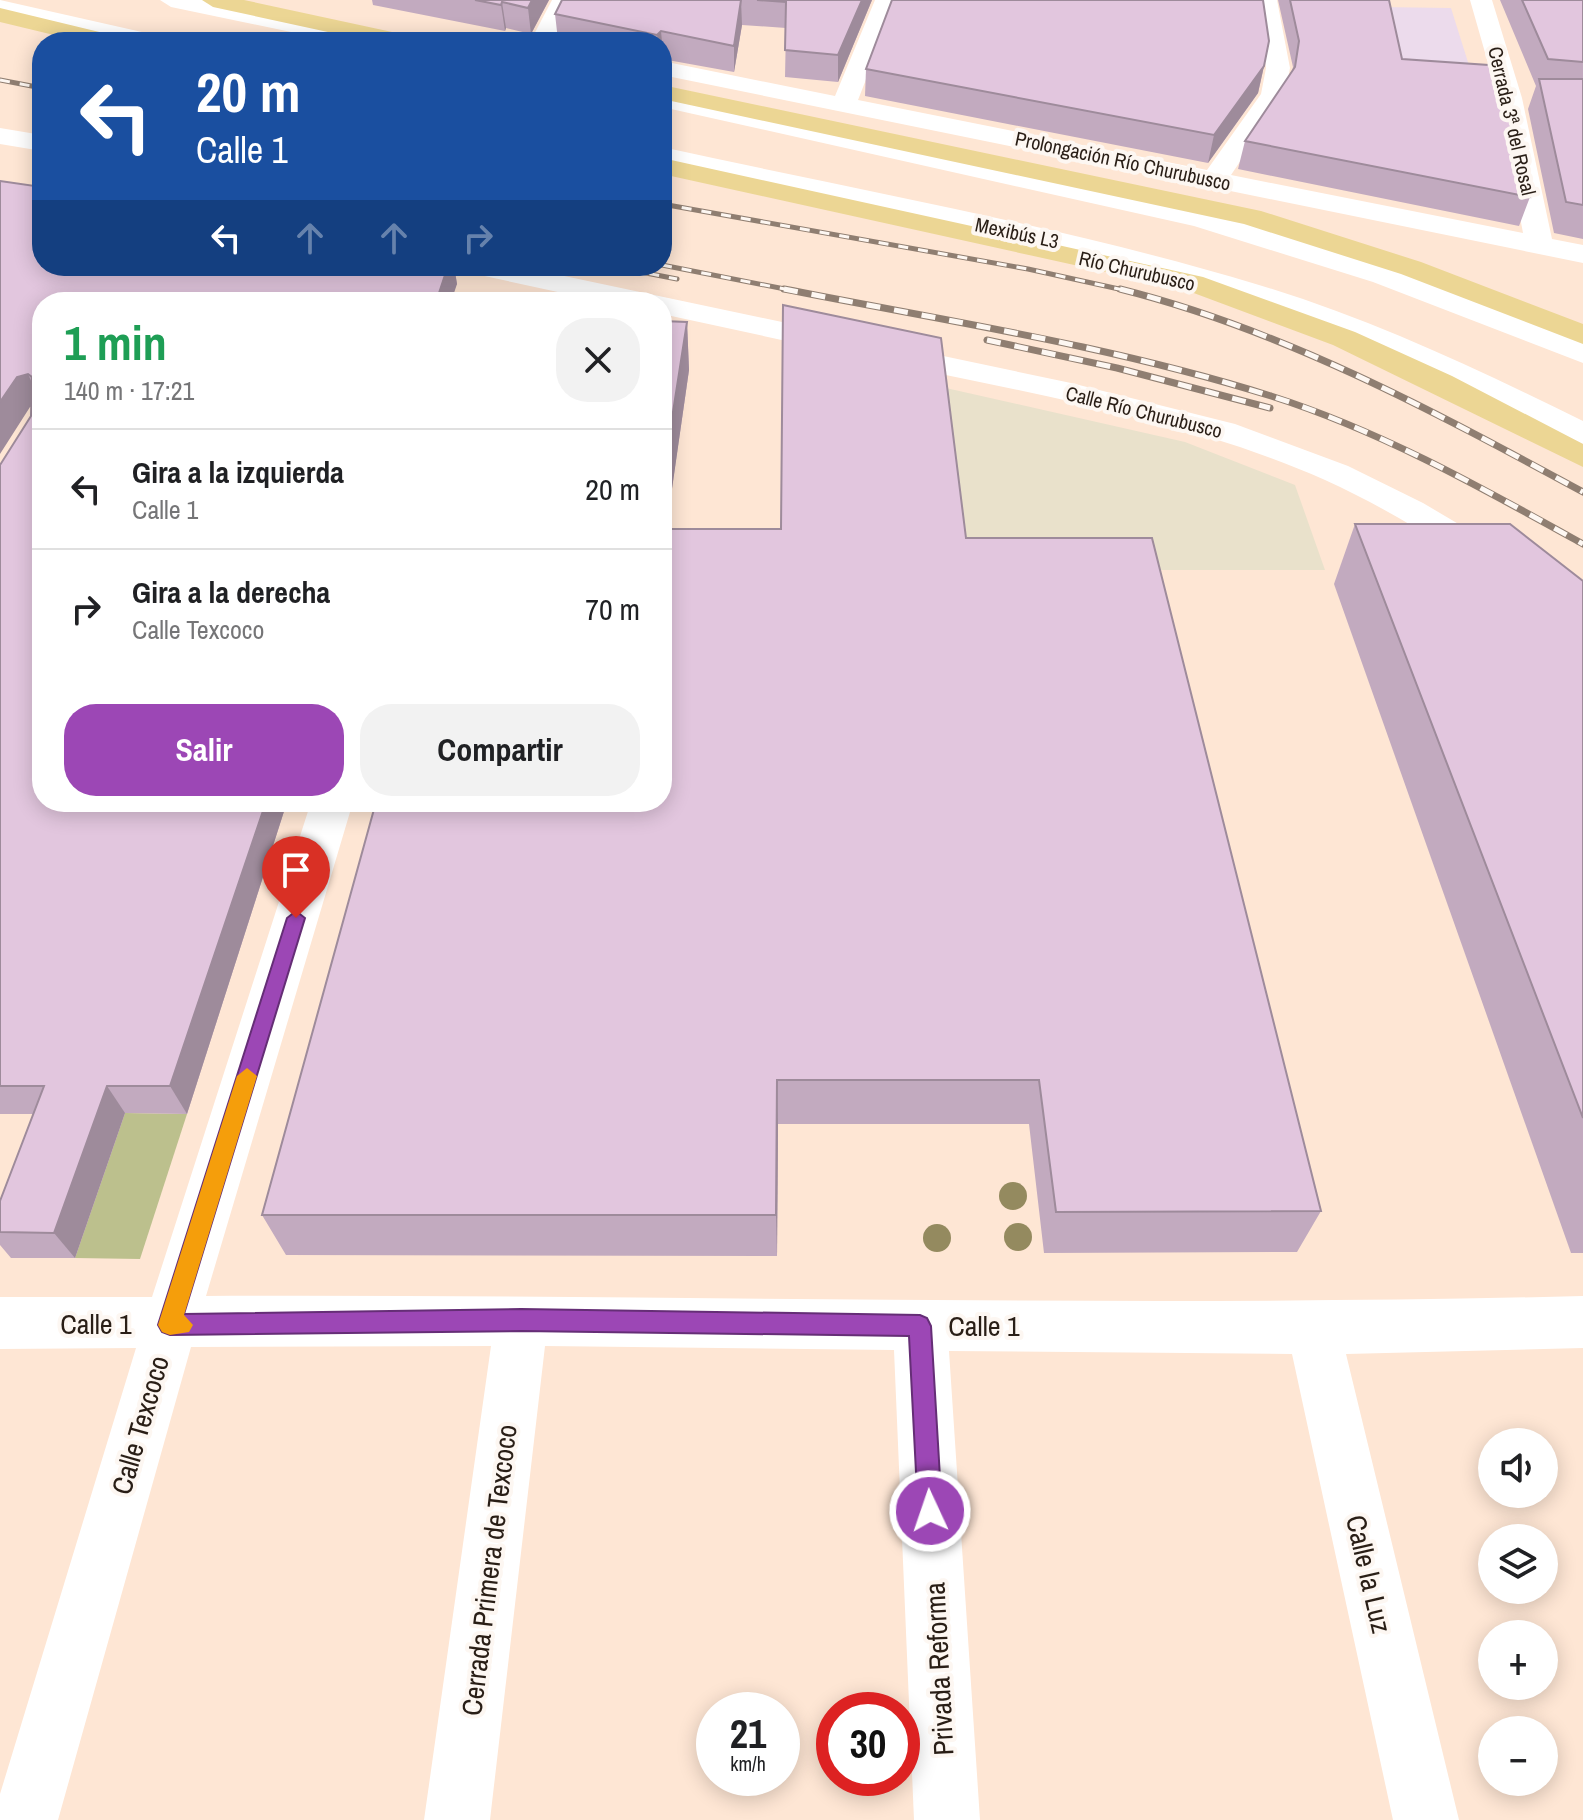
<!DOCTYPE html>
<html lang="es">
<head>
<meta charset="utf-8">
<style>
	body { margin:0; font-family:"Archivo Narrow",sans-serif; background:#f2f2f2; color:#202124; height:100vh; display:flex; flex-direction:column; font-size:30px; white-space:nowrap }
	* { box-sizing:border-box; margin:0 }
	p { font-size:26px; color:#757577 }
	.icon { flex:none; width:44px; height:44px; fill:none; stroke:currentColor; stroke-width:2; stroke-linecap:round; stroke-linejoin:round }
	.map { position:relative; flex:1; overflow:hidden }
	.sheet { position:absolute; left:32px; top:292px; width:640px; height:520px; display:flex; flex-direction:column; background:#fff; border-radius:32px; box-shadow:0 4px 20px #0003 }
	.sheet>* { flex:none }
	.guide { position:absolute; left:32px; top:32px; width:640px; height:244px; border-radius:32px; box-shadow:0 4px 20px #0003; background:#1a4fa0; color:#fff; overflow:hidden }
	.tools { position:absolute; left:1478px; top:1428px; display:grid; gap:16px }
	.tools a { display:grid; place-items:center; width:80px; height:80px; border-radius:50%; background:#fff; box-shadow:0 4px 20px #0003; font-size:40px }
	.speed { position:absolute; left:696px; top:1692px; display:flex; gap:16px; font-size:40px; font-weight:700; text-align:center }
	.speed>* { display:grid; place-content:center; width:104px; height:104px; border-radius:50%; background:#fff; box-shadow:0 4px 20px #0003; line-height:1 }
	.speed small { font-size:20px; font-weight:400 }
	.speed .limit { border:12px solid #d22; background:#fff; color:#111 }
	.pin { position:absolute; display:grid; place-items:center; width:68px; height:68px; color:#fff; margin:-82px -34px; border-radius:50% 50% 50% 0; rotate:-45deg; box-shadow:0 0 8px #0007 }
	.pin .icon { rotate:45deg }
	.me { position:absolute; width:88px; margin:-44px; rotate:357deg; stroke-linejoin:round; filter:drop-shadow(0 0 6px #0008) }
	.turn { display:flex; align-items:center; gap:28px; height:168px; padding:0 32px; font-size:36px }
	.turn .icon { width:104px; height:104px; stroke-width:2.5 }
	.turn b { display:block; font-size:56px; line-height:68px }
	.lanes { display:flex; align-items:center; height:76px; padding:0 32px; background:#0003; justify-content:center; gap:40px; direction:ltr }
	.lanes .off { opacity:.35 }
	.round { display:grid; place-items:center; flex:none; width:84px; height:84px; border-radius:32px; background:#f2f2f2 }
	.overview { display:flex; align-items:center; justify-content:space-between; height:136px; padding:0 32px }
	h1 { font-size:48px; font-weight:800; line-height:60px; color:#1e9e55 }
	.primary-button { display:flex; gap:16px; margin-top:auto; padding:16px 32px }
	.primary-button a { flex:1; height:92px; border-radius:32px; background:#9c47b5; color:#fff; font-size:32px; font-weight:800; line-height:92px; text-align:center }
	.primary-button a+a { background:#f2f2f2; color:#202124 }
	ul { padding:0; list-style:none }
	li { display:flex; align-items:center; gap:24px; height:120px; padding:0 32px; border-top:2px solid #e0e0e0 }
	li div { flex:1 }
	li b { display:block; font-size:30px }
	li em { font-style:normal }
	.map>svg:first-child { display:block }
</style>
</head>
<body>
<div class="map">
<svg width="1583" height="1820" viewBox="0 0 1583 1820">
	<rect width="100%" height="100%" fill="#fee6d4"/>
	<path fill="#ecdbec" d="M1378,7l73,1 26,83 -83,-5z"/>
	<path fill="#e9e1cb" d="M937,386l248,56 110,43 30,85h-366z"/>
	<path fill="#bcc08d" d="M125,1113l62,1 -47,145 -65,-1z"/>
	<g fill="none" stroke-linecap="round" stroke-linejoin="round">
		<g fill="#fff" fill-rule="evenodd">
			<path d="M0,0l164,37 4,5h-42l-126,-29z"/>
			<path d="M160,0h43l169,35 12,7h-45l-168,-35z"/>
			<path d="M552,0h22l-20,42h-24z"/>
			<path d="M875,0h22l-39,100 349,70 54,-76 5,-26 -11,-68h22l13,68 -5,26 -54,81 292,58 -25,-135 -28,-98h22l30,98 30,141 31,6v18l-921,-188v-14l173,35z"/>
			<path d="M662,93l549,120 182,57 190,73v20l-210,-81 -179,-56 -532,-119z"/>
			<path d="M0,128l42,7v16l-42,-7z"/>
			<path d="M662,147c199,44 402,79 597,138 113,34 218,84 324,136v23l-172,-83 -170,-63 -111,-31 -468,-104z"/>
			<path d="M462,266h55l554,117 164,41 113,42 75,37 71,42 89,63v30l-13,-3c-77,-59 -157,-115 -245,-155 -113,-50 -235,-75 -355,-100 -103,-21 -205,-44 -308,-66v-12h-58l-138,-30z"/>
			<path d="M311,802h42l-147,494c459,-2 918,12 1377,0v52l-237,6 113,466h-66l-101,-466 -343,-3 31,469h-66l-20,-470 -349,-4 -55,474h-66l67,-474 -300,1 -133,473h-58v-26l136,-446 -136,1v-52h152z"/>
		</g>
		<g fill="#ecd694" fill-rule="evenodd">
			<path d="M202,0h42l162,35 12,7h-44l-161,-35z"/>
			<path d="M0,8l120,29 4,5h-41l-83,-20z"/>
			<path d="M662,85l599,126 160,51 162,62v20l-182,-70 -157,-50 -582,-125z"/>
			<path d="M662,158l541,119 152,55 97,44 131,68v23l-250,-122 -150,-56 -521,-115z"/>
		</g>
		<g stroke="#8f7e71" stroke-width="5">
			<g id="rail-far1">
				<path d="M0,80l42,8"/>
				<path d="M662,204l366,65 100,22"/>
				<path d="M662,265l133,26"/>
				<path d="M610,266l67,13"/>
			</g>
		</g>
		<g stroke="#8f7e71" stroke-width="7">
			<g id="rail">
				<path d="M784,289c163,32 328,57 487,107 110,35 211,92 312,148"/>
				<path d="M1120,289c164,41 315,123 463,203"/>
				<path d="M987,340l130,28 153,40"/>
			</g>
		</g>
		<use href="#rail-far1" stroke="#fdf7f2" stroke-width="3" stroke-dasharray="10" stroke-linecap="butt"/>
		<use href="#rail" stroke="#fdf7f2" stroke-width="5" stroke-dasharray="14" stroke-linecap="butt"/>
	</g>
	<g fill="#948a5f">
		<circle cx="1013" cy="1196" r="14"/>
		<circle cx="1018" cy="1237" r="14"/>
		<circle cx="937" cy="1238" r="14"/>
	</g>
	<g fill="#c2aabf">
		<path d="M372,0h177l-18,34 -25,-6 -1,3 -132,-26z"/>
		<path d="M562,0h310l-34,82 -53,-5 1,-49 -44,-3 -8,47 -72,-13v-17h-95l-9,-2 -3,-26z"/>
		<path d="M1278,0h111l13,59 128,138 -11,29 -281,-57 7,-28 47,-70 1,-4z"/>
		<path d="M1500,0h83v239l-29,-6 -26,-124 8,-23z"/>
		<path d="M1264,66l-6,27 -50,70 -343,-67 1,-27z"/>
		<path d="M0,181l115,85 -5,8h7l4,-8h333l3,18 -415,518h245l-100,312 -62,-1 -50,145h-64l-11,-13v-44l34,-87h-34v-649l31,-49v-9z"/>
		<path d="M662,321l25,1 2,48 -23,159 300,9 355,673 -24,41 -253,1 -15,-129h-251l-1,132 -491,-1 -24,-40z"/>
		<path d="M1355,524l228,57v672h-12l-237,-669z"/>
	</g>
	<g fill="#9e8b9b">
		<path d="M532,0h17l-18,34 -3,-26z"/>
		<path d="M741,0l1,25 -8,47v-26z"/>
		<path d="M862,0h10l-34,82v-27z"/>
		<path d="M502,2l4,26 -1,3 -4,-26z"/>
		<path d="M661,31l1,11h-4l-1,-7z"/>
		<path d="M1264,66l-6,27 -50,70 6,-28z"/>
		<path d="M87,266h28l-21,36 -12,-28z"/>
		<path d="M448,266h6l3,18 -6,18h-15z"/>
		<path d="M687,322l2,48 -27,189v-76z"/>
		<path d="M28,374l13,30 -11,3 -30,47v-52l17,-25z"/>
		<path d="M266,802h21l-100,312 -17,-28z"/>
		<path d="M777,1080l1,44 -1,132 -1,-41z"/>
		<path d="M107,1086l18,27 -50,145 -21,-25z"/>
	</g>
	<g fill="#e2c6de" stroke="#9e8b9b" stroke-width="2">
		<path d="M475,0h57l-4,8 -26,-6 -1,3z"/>
		<path d="M562,0h179l-7,46 -73,-15 -4,4 -102,-21z"/>
		<path d="M757,0h105l-24,55 -53,-5 1,-48z"/>
		<path d="M892,0h371l6,41 -5,25 -50,69 -348,-66z"/>
		<path d="M1290,0h99l13,59 101,7 27,131 -285,-56 50,-74 4,-26z"/>
		<path d="M1522,0h61v62l-35,-3z"/>
		<path d="M1539,79h44v126l-17,-3z"/>
		<path d="M0,181l42,6v79h45l-5,8h35l4,-8h327l-12,36h-394v500h224l-96,284h-63l-53,147 -54,-1v-31l44,-115h-44v-621l31,-49 1,-39 -4,-3 -11,3 -17,25z"/>
		<path d="M783,305l158,33 25,200h186l169,673 -265,1 -17,-132h-262l-1,135h-514l114,-413h286v-273h119z"/>
		<path d="M662,321l25,1 -25,161z"/>
		<path d="M1355,524h155l73,57v537z"/>
	</g>
	<path fill="#9c47b5" stroke="#652e76" stroke-width="2" d="M296,911l9,7 -121,396 337,-5 399,6 7,3 4,8 11,185 -4,9 -8,3 -9,-3 -3,-9 -9,-175 -388,-5 -351,4 -8,-3 -4,-7 129,-407z"/>
	<path fill="#f59e0b" d="M247,1068l10,8 -73,239 9,10 -4,7 -19,3 -8,-3 -4,-7 79,-249z"/>
	<g text-anchor="middle" stroke-width="8" stroke-linejoin="round" paint-order="stroke">
		<g font-size="20" fill="#291e16" stroke="#fdf7f2">
			<text transform="translate(1512 121) rotate(77)" y="7">Cerrada 3ª del Rosal</text>
			<text transform="translate(1123 161) rotate(12)" y="7">Prolongación Río Churubusco</text>
			<text transform="translate(1017 233) rotate(12)" y="7">Mexibús L3</text>
			<text transform="translate(1137 271) rotate(13)" y="7">Río Churubusco</text>
			<text transform="translate(1144 412) rotate(14)" y="7">Calle Río Churubusco</text>
		</g>
		<g font-size="28" fill="#291e16" stroke="#fdf7f2">
			<text x="96" y="1334">Calle 1</text>
			<text x="984" y="1336">Calle 1</text>
			<text transform="translate(140 1425) rotate(-74)" y="10">Calle Texcoco</text>
			<text transform="translate(489 1570) rotate(-83)" y="10">Cerrada Primera de Texcoco</text>
			<text transform="translate(1369 1574) rotate(77)" y="10">Calle la Luz</text>
			<text transform="translate(939 1669) rotate(-93)" y="10">Privada Reforma</text>
		</g>
	</g>
</svg>
<div class="tools">
<a><svg class="icon" aria-label="sound" viewBox="0 0 24 24"><path d="M4 9h4l5-4v14l-5-4H4zM17 9q2 3 0 6"/></svg></a>
<a><svg class="icon" aria-label="layers" viewBox="0 0 24 24"><path d="M12 4l9 5-9 5-9-5zM3 14l9 5 9-5"/></svg></a>
<a>+</a>
<a>−</a>
</div>
<div class="speed"><div>21<small>km/h</small></div><div class="limit">30</div></div>
<div class="pin" style="left:296px;top:918px;background:#d93025"><svg class="icon" aria-label="arrive" viewBox="0 0 24 24"><path d="M6 21V4h12l-3 4 3 4H6"/></svg></div>
<svg class="me" style="left:930px;top:1511px" viewBox="-20 -20 40 40"><circle r="17" fill="#9c47b5" stroke="#fff" stroke-width="3"/><path d="M0-11L8 9 0 5-8 9z" fill="#fff"/></svg>
<div class="guide">
<div class="turn"><svg class="icon" aria-label="left" viewBox="0 0 24 24"><path d="M17 20v-9H6M10 6l-5 5 5 5"/></svg><div><b>20 m</b>Calle 1</div></div>
<div class="lanes"><svg class="icon" aria-label="left" viewBox="0 0 24 24"><path d="M17 20v-9H6M10 6l-5 5 5 5"/></svg><svg class="icon off" aria-label="ahead" viewBox="0 0 24 24"><path d="M12 20V5M6 11l6-6 6 6"/></svg><svg class="icon off" aria-label="ahead" viewBox="0 0 24 24"><path d="M12 20V5M6 11l6-6 6 6"/></svg><svg class="icon off" aria-label="right" viewBox="0 0 24 24"><path d="M7 20v-9h11M14 6l5 5-5 5"/></svg></div>
</div>
<section class="sheet">
<div class="overview"><div><h1>1 min</h1><p>140 m · 17:21</p></div><a class="round"><svg class="icon" aria-label="close" viewBox="0 0 24 24"><path d="M6 6l12 12M18 6L6 18"/></svg></a></div>
<ul>
<li><svg class="icon" aria-label="left" viewBox="0 0 24 24"><path d="M17 20v-9H6M10 6l-5 5 5 5"/></svg><div><b>Gira a la izquierda</b><p>Calle 1</p></div><em>20 m</em></li>
<li><svg class="icon" aria-label="right" viewBox="0 0 24 24"><path d="M7 20v-9h11M14 6l5 5-5 5"/></svg><div><b>Gira a la derecha</b><p>Calle Texcoco</p></div><em>70 m</em></li>
</ul>
<div class="primary-button"><a>Salir</a><a>Compartir</a></div>
</section>
</div>
</body>
</html>
